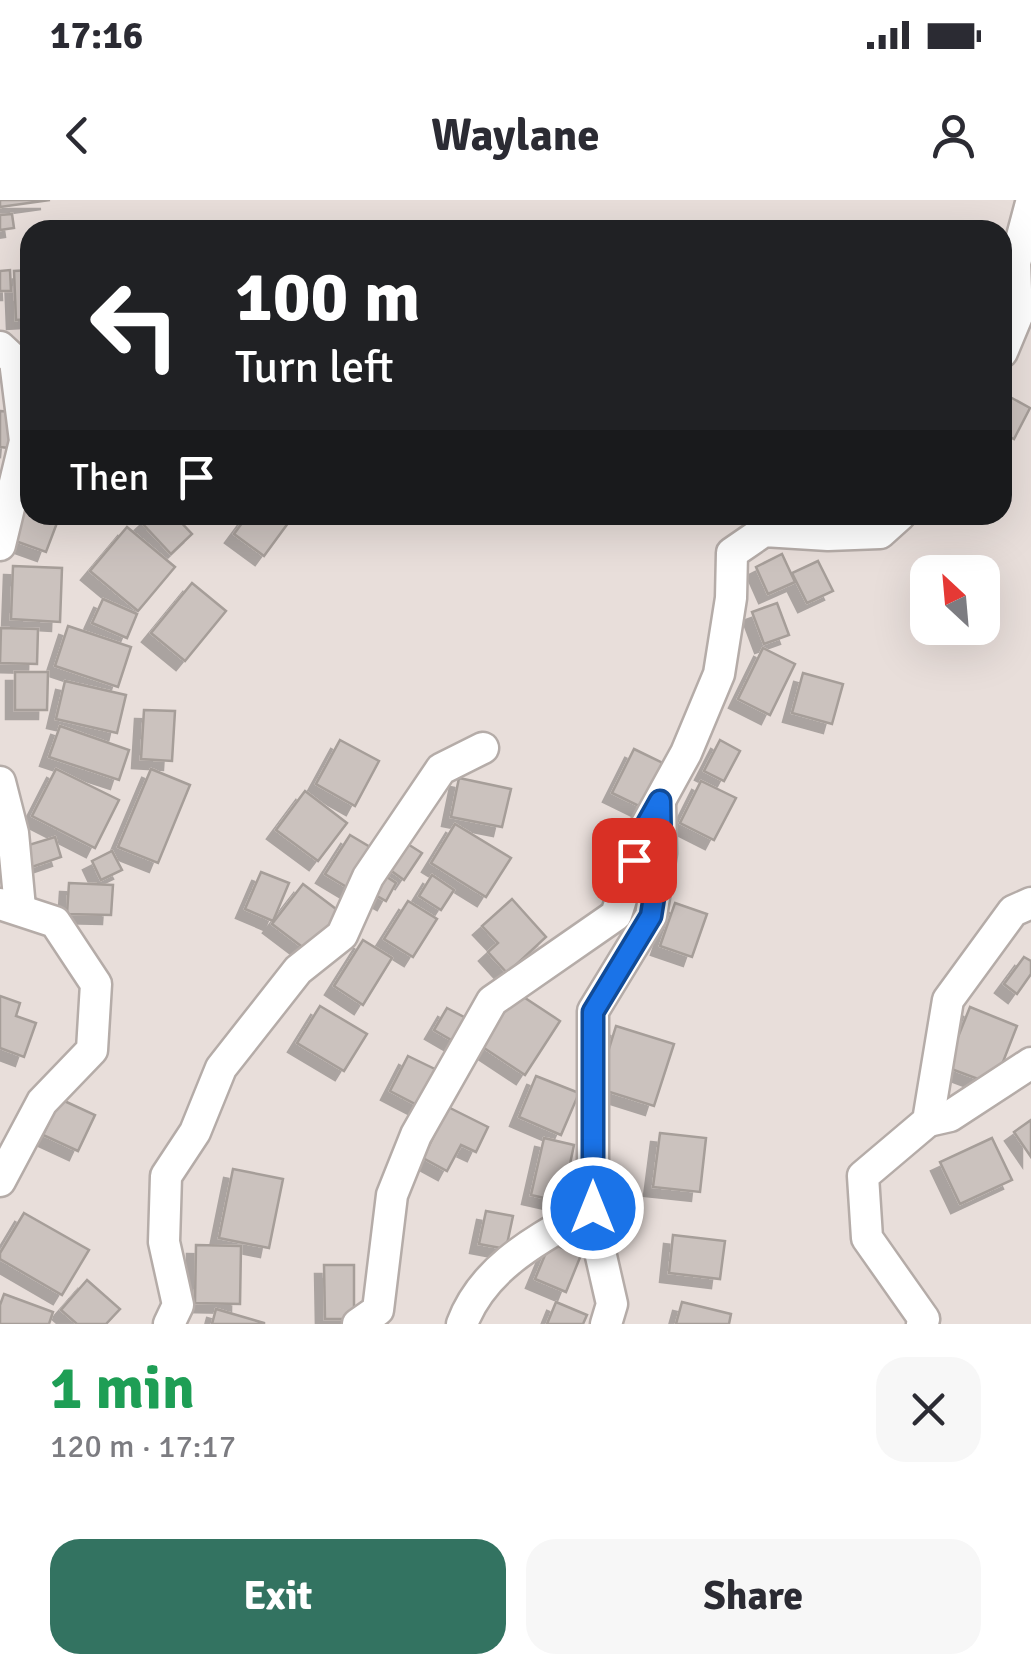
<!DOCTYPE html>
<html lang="en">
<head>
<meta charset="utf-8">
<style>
	body { margin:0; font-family:Signika,sans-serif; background:#f7f7f7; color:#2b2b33; height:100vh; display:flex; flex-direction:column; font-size:38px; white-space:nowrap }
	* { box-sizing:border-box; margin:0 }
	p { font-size:32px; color:#7c7c81 }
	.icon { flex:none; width:55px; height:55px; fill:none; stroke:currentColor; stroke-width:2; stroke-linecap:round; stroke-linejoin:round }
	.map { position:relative; height:1124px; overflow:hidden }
	.sheet { display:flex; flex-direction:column; background:#fff; flex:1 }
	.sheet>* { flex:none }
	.guide { position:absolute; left:20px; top:20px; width:992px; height:305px; border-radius:30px; box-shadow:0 10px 40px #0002; background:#202124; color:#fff; overflow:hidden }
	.needle { width:65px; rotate:334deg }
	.buttons { position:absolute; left:910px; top:355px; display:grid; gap:20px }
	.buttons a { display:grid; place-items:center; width:90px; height:90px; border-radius:20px; background:#fff; box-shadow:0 10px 40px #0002; font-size:50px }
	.pin { position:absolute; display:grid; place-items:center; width:85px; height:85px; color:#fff; margin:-42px; border-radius:20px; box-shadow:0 5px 15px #0006 }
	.me { position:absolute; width:110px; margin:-55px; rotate:0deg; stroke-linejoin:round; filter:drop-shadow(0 0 8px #0008) }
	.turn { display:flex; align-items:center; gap:35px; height:210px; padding:0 50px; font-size:45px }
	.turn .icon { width:130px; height:130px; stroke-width:2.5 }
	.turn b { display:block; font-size:70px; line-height:85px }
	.then { display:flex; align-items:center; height:95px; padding:0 50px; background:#0003; gap:20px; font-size:38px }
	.round { display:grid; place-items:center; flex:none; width:105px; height:105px; border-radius:30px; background:#f7f7f7 }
	.headline { display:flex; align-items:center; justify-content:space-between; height:170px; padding:0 50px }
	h1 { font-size:60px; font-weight:700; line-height:75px; color:#1e9e55 }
	.action { display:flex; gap:20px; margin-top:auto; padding:20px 50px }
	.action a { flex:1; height:115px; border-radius:30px; background:#337361; color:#fff; font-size:40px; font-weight:700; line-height:115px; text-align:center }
	.action a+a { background:#f7f7f7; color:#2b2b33 }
	.status { display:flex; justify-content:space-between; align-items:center; height:70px; padding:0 50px; background:#fff; direction:ltr }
	.status svg { height:28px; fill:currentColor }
	header { display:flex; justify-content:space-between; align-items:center; height:130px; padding:0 50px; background:#fff; font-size:45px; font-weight:700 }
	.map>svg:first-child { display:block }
</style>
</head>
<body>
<div class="status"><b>17:16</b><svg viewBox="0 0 49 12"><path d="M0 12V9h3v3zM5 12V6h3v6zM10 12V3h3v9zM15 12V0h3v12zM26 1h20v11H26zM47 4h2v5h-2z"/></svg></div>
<header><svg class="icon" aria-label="back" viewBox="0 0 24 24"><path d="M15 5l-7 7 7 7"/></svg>Waylane<svg class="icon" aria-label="person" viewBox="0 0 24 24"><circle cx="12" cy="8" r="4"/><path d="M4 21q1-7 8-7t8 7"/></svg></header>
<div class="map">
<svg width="1031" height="1124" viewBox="0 0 1031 1124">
	<defs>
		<filter id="shadow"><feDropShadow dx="-9" dy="9" stdDeviation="0" flood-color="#0004"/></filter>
	</defs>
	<rect width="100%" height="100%" fill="#e8deda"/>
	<g fill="#cbc2be" stroke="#a69e99" stroke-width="2.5" filter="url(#shadow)">
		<path d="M0,0h50l-50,7z"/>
		<path d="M12,14l2,14 -14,2v-15z"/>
		<path d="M10,70l1,21h-11v-20z"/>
		<path d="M30,70v49l-14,1 -2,-49z"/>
		<path d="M1010,197l20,11 -16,31 -12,-6v-21z"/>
		<path d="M0,211l12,1 -3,36 -9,-1z"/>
		<path d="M21,300l9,3v12h30l-14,37 -39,-14z"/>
		<path d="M151,315h23l18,19 -21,20 -29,-31z"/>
		<path d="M248,315h46l-30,41 -30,-22z"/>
		<path d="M127,327l48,40 -37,44 -48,-40z"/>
		<path d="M782,354l13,28 -27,12 -12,-27z"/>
		<path d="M818,361l15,30 -26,12 -15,-30z"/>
		<path d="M13,366l49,2 -2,54 -49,-3z"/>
		<path d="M192,383l34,28 -41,50 -34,-28z"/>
		<path d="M103,399l34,15 -10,24 -35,-15z"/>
		<path d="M777,403l12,32 -25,9 -12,-32z"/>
		<path d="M68,426l63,21 -13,40 -63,-21z"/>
		<path d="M1,428l37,1 -1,35 -37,-1z"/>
		<path d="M763,448l32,16 -25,51 -32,-16z"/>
		<path d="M15,472h33l-1,38h-32z"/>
		<path d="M803,473l40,11 -11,40 -40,-11z"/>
		<path d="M65,481l61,14 -9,38 -61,-14z"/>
		<path d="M144,510l31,1 -3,50 -31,-2z"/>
		<path d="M60,526l69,24 -10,30 -70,-23z"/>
		<path d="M340,540l39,21 -24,45 -39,-22z"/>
		<path d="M720,540l20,11 -16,30 -20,-10z"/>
		<path d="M634,549l31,15 -22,44 -31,-15z"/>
		<path d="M56,569l63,31 -24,48 -63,-32z"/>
		<path d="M151,569l39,16 -32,78 -40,-16z"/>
		<path d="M459,578l52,11 -9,38 -51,-10z"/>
		<path d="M701,581l35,17 -22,42 -34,-17z"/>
		<path d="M305,591l42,32 -29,38 -42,-31z"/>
		<path d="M455,624l56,34 -25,39 -55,-34z"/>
		<path d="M350,635l25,15 -25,39 -25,-15z"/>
		<path d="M55,637l6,20 -32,11 -7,-21z"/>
		<path d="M403,641l19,12 -18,27 -18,-13z"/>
		<path d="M112,651l10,19 -21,10 -9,-19z"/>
		<path d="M261,672l28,11 -16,38 -28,-12z"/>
		<path d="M381,673l15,10 -10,18 -16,-9z"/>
		<path d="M432,675l22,15 -13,20 -22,-14z"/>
		<path d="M69,683l44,2 -2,30 -44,-1z"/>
		<path d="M303,684l37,28 -31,40 -37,-28z"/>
		<path d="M512,699l34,38 -39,36 -19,-21 10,-9 -16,-17z"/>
		<path d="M408,701l29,18 -24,38 -29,-18z"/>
		<path d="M675,703l32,11 -15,43 -32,-11z"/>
		<path d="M363,740l29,18 -29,47 -29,-19z"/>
		<path d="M1024,757l7,4v13l-14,20 -13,-10z"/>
		<path d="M516,792l44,29 -35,54 -44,-29z"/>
		<path d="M0,796l20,7 -4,13 20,7 -12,34 -24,-9z"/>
		<path d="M320,806l47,28 -23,37 -47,-28z"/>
		<path d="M970,807l47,19 -23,59 -48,-18z"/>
		<path d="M447,808l19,10 -13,23 -19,-11z"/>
		<path d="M616,826l58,18 -20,62 -57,-18z"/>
		<path d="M408,856l33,16 -18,36 -33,-17z"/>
		<path d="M536,876l43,17 -18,42 -42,-18z"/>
		<path d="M60,899l35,16 -17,36 -35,-16z"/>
		<path d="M448,907l40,20 -12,25 -15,-7 -14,26 -24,-13z"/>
		<path d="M1031,920v37l-17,-25z"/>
		<path d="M660,933l46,5 -6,54 -47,-5z"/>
		<path d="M544,938l30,7 -12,57 -31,-7z"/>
		<path d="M992,938l20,42 -52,24 -20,-42z"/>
		<path d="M233,969l50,10 -14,69 -50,-10z"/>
		<path d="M486,1011l27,5 -7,33 -27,-5z"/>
		<path d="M24,1013l65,37 -27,45 -62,-36v-6z"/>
		<path d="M673,1035l52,6 -5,38 -51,-6z"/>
		<path d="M550,1043l31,12 -15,37 -31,-13z"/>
		<path d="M196,1045l45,1 -1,58 -45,-1z"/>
		<path d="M324,1065h30v54h-29z"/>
		<path d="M87,1080l33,29 -14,15h-29l-16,-14z"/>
		<path d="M4,1094l49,18 -4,12h-49v-19z"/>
		<path d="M556,1102l31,13 -4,9h-36z"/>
		<path d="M682,1102l49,12 -2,10h-53z"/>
		<path d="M216,1109l48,14v1h-52z"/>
	</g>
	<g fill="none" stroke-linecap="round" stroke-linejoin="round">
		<g stroke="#b5aca8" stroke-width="35">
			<g id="street">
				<path d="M0,147l15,14 10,80 -25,104"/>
				<path d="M1002,152l15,-36 -2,-53 16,-60"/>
				<path d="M0,582l13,51 7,75"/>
				<path d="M0,704l55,18 41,62 -4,66 -50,52 -42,79"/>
				<path d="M928,921l22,-5 81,-53"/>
				<path d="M169,1124l9,-19 -14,-63 2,-66 29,-44 26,-64 77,-98 44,-35 26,-58 73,-108 42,-21"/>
				<path d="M358,1124l20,-14 14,-115 24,-60 76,-134 124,-86 26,-82 44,-80 33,-79 12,-76 1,-45 32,-22 64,4 52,-2 20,-18"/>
				<path d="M462,1124c22,-59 79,-86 131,-116"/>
				<path d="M606,1124l6,-20 -19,-83v-210l58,-95 10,-63 -1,-49"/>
				<path d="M922,1124l2,-5 -57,-81 -4,-62 65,-55 20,-121 65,-89 18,-8"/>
			</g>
		</g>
		<use href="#street" stroke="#fff" stroke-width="30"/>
	</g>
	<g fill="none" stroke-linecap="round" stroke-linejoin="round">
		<g stroke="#114b97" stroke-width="25">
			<path id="route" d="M593,1008v-196l58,-96 10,-63 -1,-52 -18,32 -8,27"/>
		</g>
		<use href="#route" stroke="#1a73e8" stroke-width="18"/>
	</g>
</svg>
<div class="buttons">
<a><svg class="needle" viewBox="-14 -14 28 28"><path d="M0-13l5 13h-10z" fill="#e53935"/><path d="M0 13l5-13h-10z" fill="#7c7c81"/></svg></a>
</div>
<div class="pin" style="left:634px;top:660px;background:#d93025"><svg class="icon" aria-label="arrive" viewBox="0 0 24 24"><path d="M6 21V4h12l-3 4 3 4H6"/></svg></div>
<svg class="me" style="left:593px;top:1008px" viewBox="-20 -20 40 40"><circle r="17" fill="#1a73e8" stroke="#fff" stroke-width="3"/><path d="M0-11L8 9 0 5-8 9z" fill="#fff"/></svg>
<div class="guide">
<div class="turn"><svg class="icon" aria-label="left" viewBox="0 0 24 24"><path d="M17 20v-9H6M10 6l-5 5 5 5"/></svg><div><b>100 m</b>Turn left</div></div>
<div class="then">Then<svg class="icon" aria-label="arrive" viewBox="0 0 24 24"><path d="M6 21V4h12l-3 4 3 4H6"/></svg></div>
</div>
</div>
<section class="sheet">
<div class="headline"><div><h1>1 min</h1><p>120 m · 17:17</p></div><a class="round"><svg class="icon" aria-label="close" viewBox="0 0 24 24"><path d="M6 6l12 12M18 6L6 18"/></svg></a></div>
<div class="action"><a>Exit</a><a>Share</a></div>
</section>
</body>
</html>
